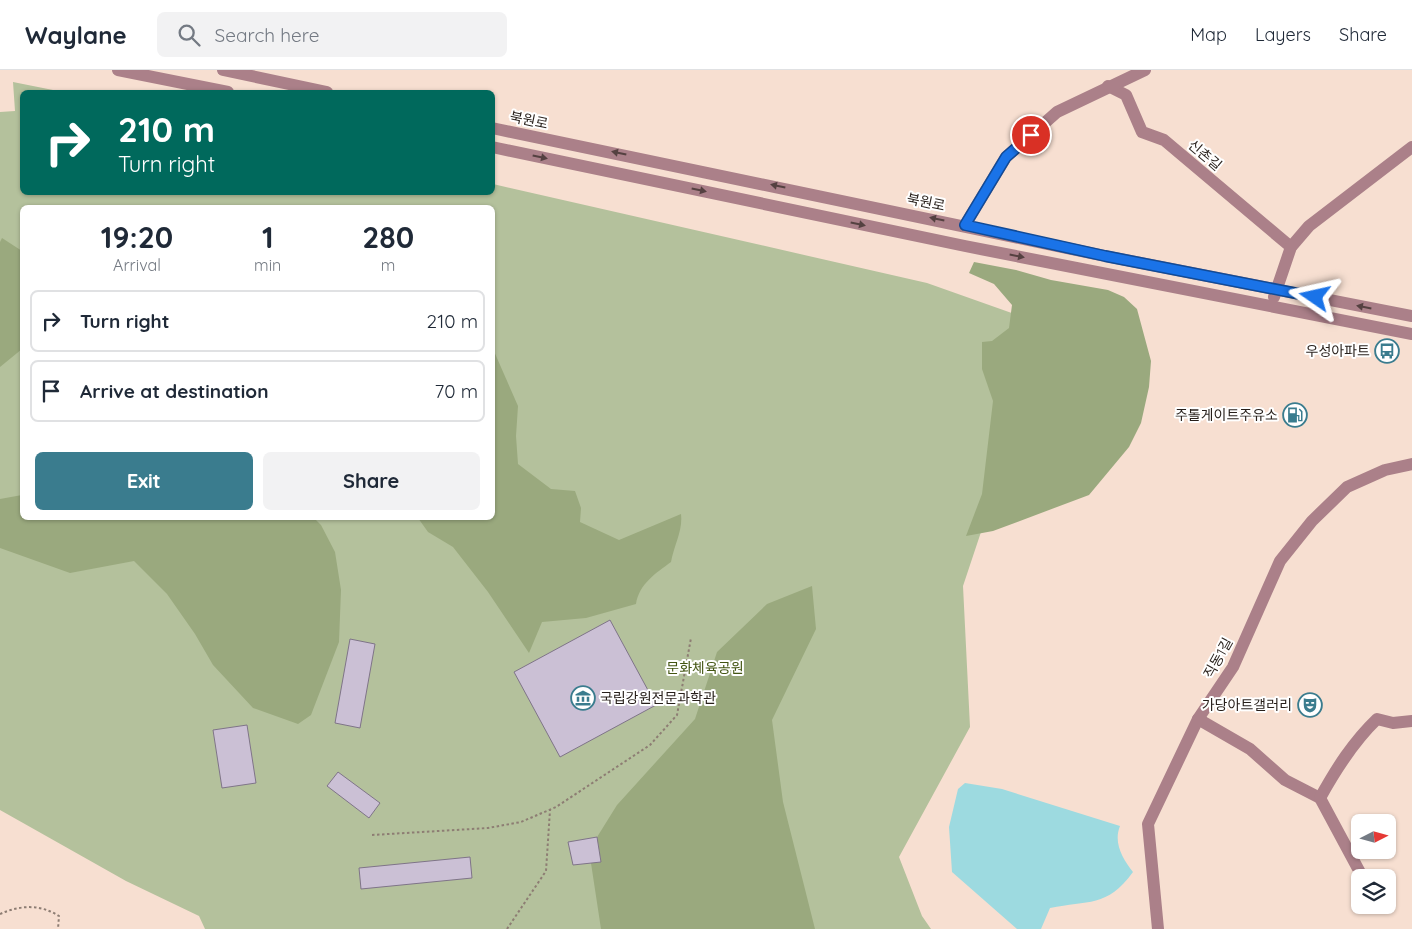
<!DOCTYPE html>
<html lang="en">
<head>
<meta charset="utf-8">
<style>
	body { margin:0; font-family:Quicksand,"Noto Sans KR",sans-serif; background:#f2f2f3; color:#1f2937; height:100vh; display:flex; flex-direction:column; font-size:19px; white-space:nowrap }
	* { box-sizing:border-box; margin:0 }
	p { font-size:16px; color:#747a83 }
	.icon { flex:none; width:28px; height:28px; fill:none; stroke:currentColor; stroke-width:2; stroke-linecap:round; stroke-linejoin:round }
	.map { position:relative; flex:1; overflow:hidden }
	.panel { position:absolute; left:20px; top:135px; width:475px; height:315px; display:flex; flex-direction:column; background:#fff; border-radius:8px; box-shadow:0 1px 4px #0004 }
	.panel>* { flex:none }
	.hud { position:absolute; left:20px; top:20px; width:475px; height:105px; border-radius:8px; box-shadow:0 1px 4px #0004; background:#00695c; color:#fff; overflow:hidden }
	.needle { width:32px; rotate:84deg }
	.tools { position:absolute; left:1351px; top:744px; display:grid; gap:10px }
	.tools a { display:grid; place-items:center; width:45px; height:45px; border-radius:8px; background:#fff; box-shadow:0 1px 4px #0004; font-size:25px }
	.pin { position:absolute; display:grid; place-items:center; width:42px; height:42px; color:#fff; margin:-21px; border:2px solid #fff; border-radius:50%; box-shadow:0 1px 5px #0007 }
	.me { position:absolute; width:55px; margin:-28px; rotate:281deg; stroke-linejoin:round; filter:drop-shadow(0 0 4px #0008) }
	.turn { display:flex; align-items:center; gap:18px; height:105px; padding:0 15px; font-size:22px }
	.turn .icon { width:65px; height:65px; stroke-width:2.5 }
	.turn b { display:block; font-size:35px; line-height:42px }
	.eta { display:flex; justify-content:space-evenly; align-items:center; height:85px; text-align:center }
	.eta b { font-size:30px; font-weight:700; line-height:35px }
	.action { display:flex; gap:10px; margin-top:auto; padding:10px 15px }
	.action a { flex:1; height:58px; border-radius:8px; background:#3a7c8e; color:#fff; font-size:20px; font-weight:700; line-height:58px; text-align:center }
	.action a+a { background:#f2f2f3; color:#1f2937 }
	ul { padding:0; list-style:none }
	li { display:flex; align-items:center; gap:15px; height:62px; margin:0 10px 8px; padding:0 5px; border:2px solid #e0e1e3; border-radius:8px }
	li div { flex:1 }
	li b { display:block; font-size:19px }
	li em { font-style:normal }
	header { display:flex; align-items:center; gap:30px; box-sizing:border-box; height:70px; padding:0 25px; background:#fff; border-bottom:1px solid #e0e1e3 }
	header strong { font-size:24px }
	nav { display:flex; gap:28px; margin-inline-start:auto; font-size:18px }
	.search { width:350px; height:45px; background:#f2f2f3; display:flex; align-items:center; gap:12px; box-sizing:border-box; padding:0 18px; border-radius:8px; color:#747a83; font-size:19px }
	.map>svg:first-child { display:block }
</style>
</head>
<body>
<header>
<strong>Waylane</strong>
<div class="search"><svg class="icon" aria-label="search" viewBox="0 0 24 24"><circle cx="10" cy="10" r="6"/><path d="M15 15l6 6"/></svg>Search here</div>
<nav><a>Map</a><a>Layers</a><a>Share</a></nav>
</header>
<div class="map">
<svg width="1412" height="859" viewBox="0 0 1412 859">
	<rect width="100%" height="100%" fill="#f7dfd1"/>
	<path fill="#b4c19c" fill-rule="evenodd" d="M13,12l50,10h-41v100h470l1,-8 434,99 133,47 -79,202 -18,54 7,141 -71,130 23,59 9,13h-726l-6,-13 -73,-35 -126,-71v-698l15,-1zM22,138h470v310h-470z"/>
	<g fill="#9aa97e">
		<path d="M2,168l20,13v98l-22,18v-125z"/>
		<path d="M974,192l42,8 35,10 57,10 16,7 13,12 14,52 -2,26 -8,36 -12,24 -40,48 -96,36 -27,5 16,-42 11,-93 -11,-32v-27l10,-1 17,-13 3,-23 -18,-21 -25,-11z"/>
		<path d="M493,279l25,57 -2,30 2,28 33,25 24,2 6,17 -1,14 39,18 62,-26c2,17 -7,31 -10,48 -15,11 -32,22 -35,42l-50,14 -44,4 -13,31 -41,-61 -35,-45 -25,-15 -10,-14h74z"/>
		<path d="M22,425v23h292l7,7 14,27 6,38 -2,52 -28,73 -13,9 -45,-16 -40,-43 -18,-31 -28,-40 -33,-33 -64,12 -70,-25v-49z"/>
		<path d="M812,516l4,43 -44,91 11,82 32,127h-214l-12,-79 28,-45 78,-86 22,-67 50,-48z"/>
	</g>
	<path fill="#9ddae0" d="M965,713l37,6 118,37c-7,17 3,33 13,46 -26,36 -45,28 -83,36l-9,21h-24l-65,-57 -3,-45 9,-38z"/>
	<g fill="#cbc0d5" stroke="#7f7488">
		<path d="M610,550l46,85 -96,52 -46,-85z"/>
		<path d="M350,569l25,5 -15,84 -25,-5z"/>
		<path d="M247,655l9,58 -34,5 -9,-58z"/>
		<path d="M338,702l42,31 -11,15 -42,-32z"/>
		<path d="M597,767l4,25 -28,3 -5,-23z"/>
		<path d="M470,787l2,21 -111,11 -2,-21z"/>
	</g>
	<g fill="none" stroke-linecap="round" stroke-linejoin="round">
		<g stroke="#8d7d73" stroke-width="2" stroke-dasharray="2.5 2.5" stroke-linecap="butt">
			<path d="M372,765l116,-7 33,-6 35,-15 94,-62 27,-30 14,-77"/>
			<path d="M0,844c20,-9 40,-10 59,2l-1,13"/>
			<path d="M507,859l39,-58 4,-61"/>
		</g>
		<g stroke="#ab8089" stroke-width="12">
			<path d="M118,0l110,22"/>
			<path d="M223,0l104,22"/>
			<path d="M1108,16l18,9 16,37 22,8 127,107"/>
			<path d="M492,58l613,128 307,60"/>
			<path d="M492,77l473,99 447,88"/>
			<path d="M965,155l41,-68 51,-45 88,-42"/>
			<path d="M1274,227l17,-50 18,-21 103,-79"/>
			<path d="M1198,649l52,30 35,31 35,18 43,80"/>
			<path d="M1320,728c16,-29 33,-56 57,-79l16,4 19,-2"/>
			<path d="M1158,859l-10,-105 50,-105 35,-52 47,-106 32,-40 35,-34 38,-17 27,-6"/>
		</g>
	</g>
	<defs><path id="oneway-solid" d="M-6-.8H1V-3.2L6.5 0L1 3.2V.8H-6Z" transform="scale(1.25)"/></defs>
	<g fill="#554141">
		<use href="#oneway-solid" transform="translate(619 83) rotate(-168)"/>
		<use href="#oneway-solid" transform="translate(540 87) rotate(12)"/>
		<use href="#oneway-solid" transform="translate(778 116) rotate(-168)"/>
		<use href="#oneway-solid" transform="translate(699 120) rotate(12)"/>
		<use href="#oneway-solid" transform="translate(937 149) rotate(-168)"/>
		<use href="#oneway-solid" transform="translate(858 154) rotate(12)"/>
		<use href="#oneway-solid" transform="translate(1017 186) rotate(11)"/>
		<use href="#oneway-solid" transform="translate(1364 237) rotate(-169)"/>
	</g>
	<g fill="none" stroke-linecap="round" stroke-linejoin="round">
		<g stroke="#114b97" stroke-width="12">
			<path id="route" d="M1031,65l-25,22 -41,68 140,31 210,41"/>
		</g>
		<use href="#route" stroke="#1a73e8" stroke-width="9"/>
	</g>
	<defs>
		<g id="bus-ring" transform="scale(1.25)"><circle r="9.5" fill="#fff" stroke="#3a7c8e" stroke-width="1.5"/><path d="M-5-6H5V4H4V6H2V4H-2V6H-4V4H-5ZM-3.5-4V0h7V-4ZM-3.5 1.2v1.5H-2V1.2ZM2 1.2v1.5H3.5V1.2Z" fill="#3a7c8e"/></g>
		<g id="fuel-ring" transform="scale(1.25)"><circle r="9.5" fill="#fff" stroke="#3a7c8e" stroke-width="1.5"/><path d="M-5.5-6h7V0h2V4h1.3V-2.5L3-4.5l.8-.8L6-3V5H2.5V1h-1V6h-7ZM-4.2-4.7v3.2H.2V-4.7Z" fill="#3a7c8e"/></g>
		<g id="museum-ring" transform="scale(1.25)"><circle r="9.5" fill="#fff" stroke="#3a7c8e" stroke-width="1.5"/><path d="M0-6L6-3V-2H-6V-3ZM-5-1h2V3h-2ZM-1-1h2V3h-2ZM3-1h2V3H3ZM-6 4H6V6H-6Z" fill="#3a7c8e"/></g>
		<g id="theatre-ring" transform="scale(1.25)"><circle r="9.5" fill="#fff" stroke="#3a7c8e" stroke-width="1.5"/><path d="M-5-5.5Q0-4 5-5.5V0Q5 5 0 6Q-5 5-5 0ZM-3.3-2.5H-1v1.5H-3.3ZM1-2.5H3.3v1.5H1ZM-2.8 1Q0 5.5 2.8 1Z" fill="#3a7c8e"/></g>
	</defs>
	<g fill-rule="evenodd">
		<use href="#bus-ring" x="1387" y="281"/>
		<use href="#fuel-ring" x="1295" y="345"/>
		<use href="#museum-ring" x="583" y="628"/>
		<use href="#theatre-ring" x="1310" y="635"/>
	</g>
	<g text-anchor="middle" stroke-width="4" stroke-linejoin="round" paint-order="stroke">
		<g font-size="14" fill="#271f1a" stroke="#fff">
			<text transform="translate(529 50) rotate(12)" y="5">북원로</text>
			<text transform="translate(1205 85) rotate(40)" y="5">신촌길</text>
			<text transform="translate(926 132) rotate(12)" y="5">북원로</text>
			<text transform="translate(1218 588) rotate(-61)" y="5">직동1길</text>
		</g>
		<g font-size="14" fill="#271f1a" stroke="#fff" text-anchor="end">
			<text x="1370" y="286">우성아파트</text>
			<text x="1278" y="350">주톨게이트주유소</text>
			<text x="600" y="633" text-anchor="start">국립강원전문과학관</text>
			<text x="1292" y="640">가당아트갤러리</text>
		</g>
		<g font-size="14" fill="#435512" stroke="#fff">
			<text x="705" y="603">문화체육공원</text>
		</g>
	</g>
</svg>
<div class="tools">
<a><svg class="needle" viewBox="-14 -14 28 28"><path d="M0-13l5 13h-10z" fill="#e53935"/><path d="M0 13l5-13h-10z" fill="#747a83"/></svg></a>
<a><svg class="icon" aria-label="layers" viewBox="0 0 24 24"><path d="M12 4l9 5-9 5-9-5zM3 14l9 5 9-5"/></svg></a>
</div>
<div class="pin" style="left:1031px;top:65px;background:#d93025"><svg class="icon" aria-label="arrive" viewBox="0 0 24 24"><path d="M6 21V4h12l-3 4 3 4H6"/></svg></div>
<svg class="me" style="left:1315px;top:227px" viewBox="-20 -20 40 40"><path d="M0-17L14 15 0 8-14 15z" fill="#1a73e8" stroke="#fff" stroke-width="4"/></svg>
<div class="hud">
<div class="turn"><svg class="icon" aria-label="right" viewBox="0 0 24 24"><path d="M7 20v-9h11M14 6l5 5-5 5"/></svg><div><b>210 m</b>Turn right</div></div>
</div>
<section class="panel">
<div class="eta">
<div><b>19:20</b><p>Arrival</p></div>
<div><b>1</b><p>min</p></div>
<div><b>280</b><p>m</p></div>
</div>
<ul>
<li><svg class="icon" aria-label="right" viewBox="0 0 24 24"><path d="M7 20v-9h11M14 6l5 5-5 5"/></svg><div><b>Turn right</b></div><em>210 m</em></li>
<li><svg class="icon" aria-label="arrive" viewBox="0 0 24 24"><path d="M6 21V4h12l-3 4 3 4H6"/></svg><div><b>Arrive at destination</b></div><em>70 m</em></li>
</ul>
<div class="action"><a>Exit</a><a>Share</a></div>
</section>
</div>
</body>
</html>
